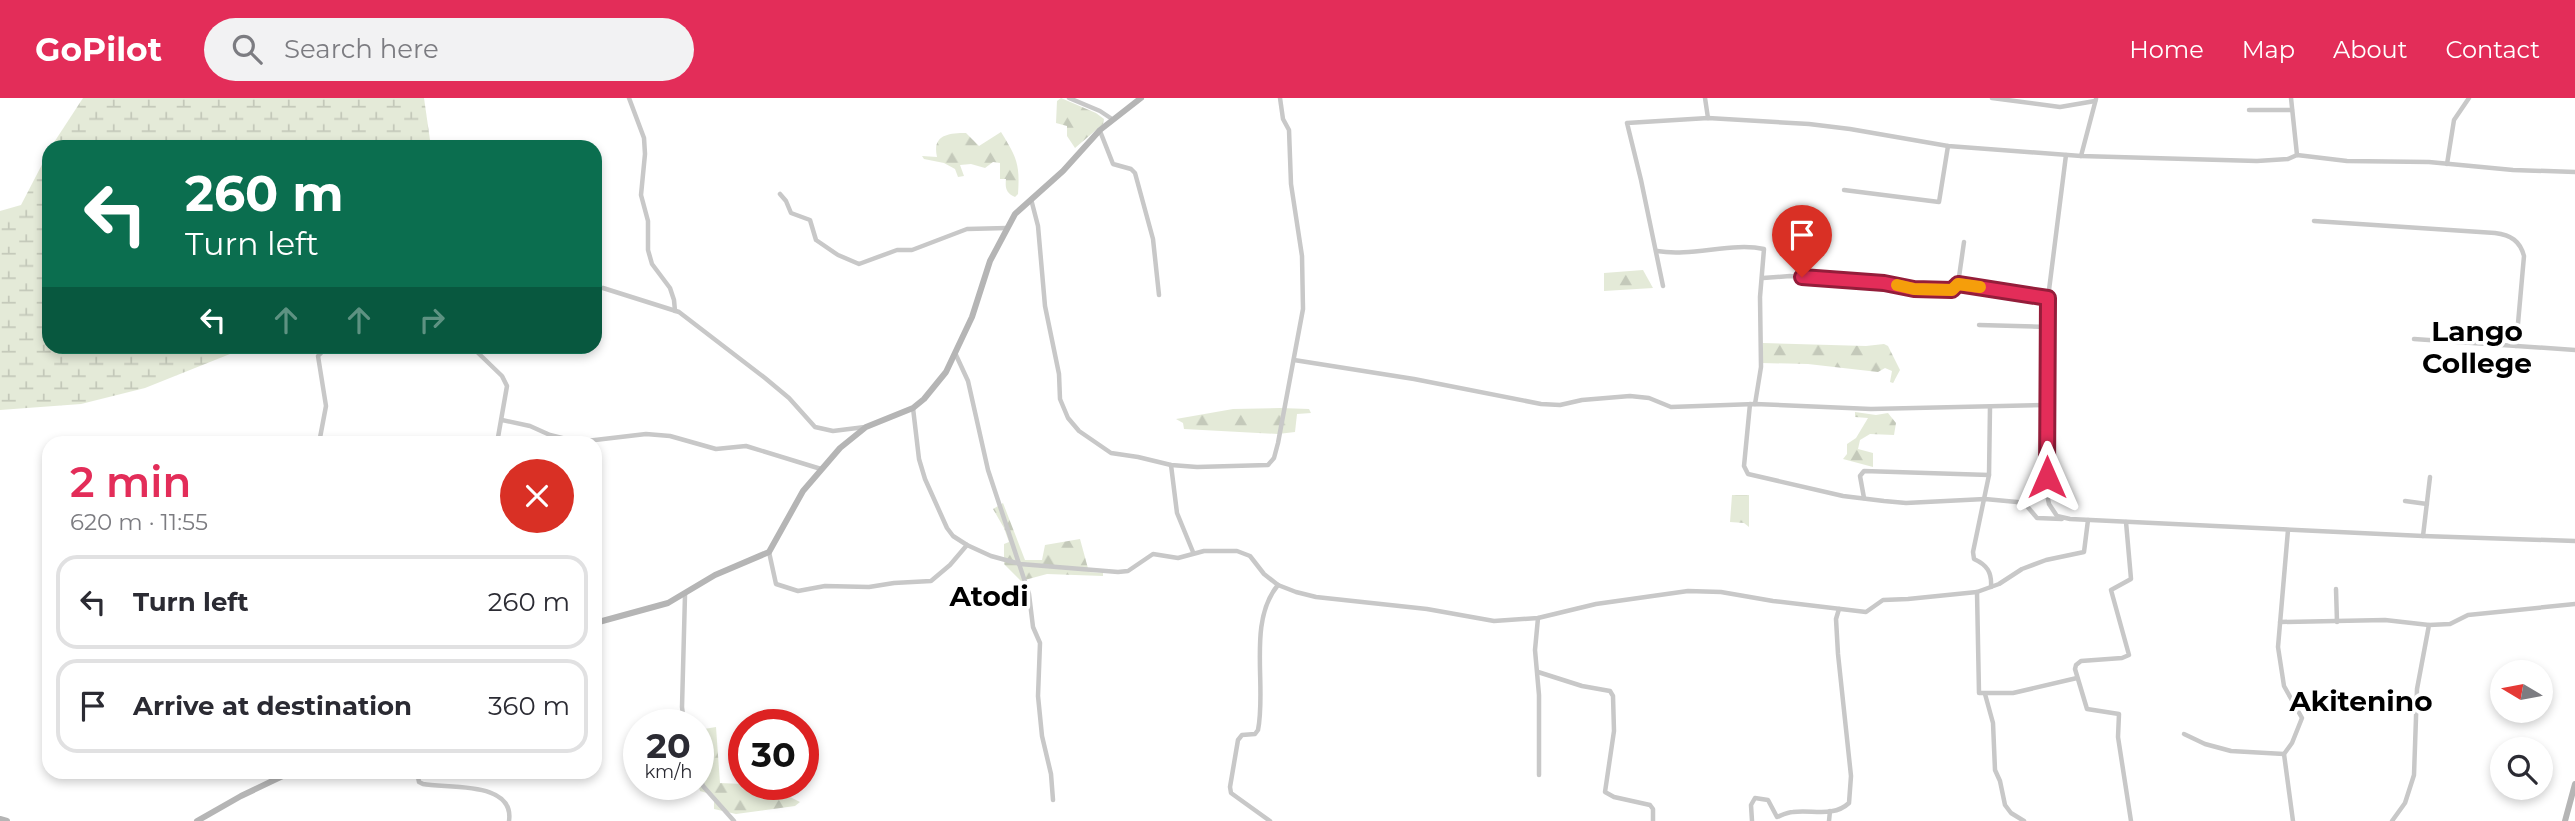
<!DOCTYPE html>
<html lang="en">
<head>
<meta charset="utf-8">
<style>
	body { margin:0; font-family:Montserrat,sans-serif; background:#f2f2f3; color:#2b2b33; height:100vh; display:flex; flex-direction:column; font-size:26px; white-space:nowrap }
	* { box-sizing:border-box; margin:0 }
	p { font-size:23px; color:#7c7c81 }
	.icon { flex:none; width:38px; height:38px; fill:none; stroke:currentColor; stroke-width:2; stroke-linecap:round; stroke-linejoin:round }
	.map { position:relative; flex:1; overflow:hidden }
	.drawer { position:absolute; left:42px; top:338px; width:560px; height:343px; display:flex; flex-direction:column; background:#fff; border-radius:21px; box-shadow:0 4px 10px #0003 }
	.drawer>* { flex:none }
	.guide { position:absolute; left:42px; top:42px; width:560px; height:214px; border-radius:21px; box-shadow:0 4px 10px #0003; background:#0b6e4f; color:#fff; overflow:hidden }
	.needle { width:46px; rotate:280deg }
	.fabs { position:absolute; left:2490px; top:562px; display:grid; gap:14px }
	.fabs a { display:grid; place-items:center; width:63px; height:63px; border-radius:50%; background:#fff; box-shadow:0 4px 10px #0003; font-size:35px }
	.speed { position:absolute; left:623px; top:611px; display:flex; gap:14px; font-size:35px; font-weight:700; text-align:center }
	.speed>* { display:grid; place-content:center; width:91px; height:91px; border-radius:50%; background:#fff; box-shadow:0 4px 10px #0003; line-height:1 }
	.speed small { font-size:18px; font-weight:400 }
	.speed .limit { border:10px solid #d22; background:#fff; color:#111 }
	.pin { position:absolute; display:grid; place-items:center; width:60px; height:60px; color:#fff; margin:-72px -30px; border-radius:50% 50% 50% 0; rotate:-45deg; box-shadow:0 0 7px #0007 }
	.pin .icon { rotate:45deg }
	.me { position:absolute; width:77px; margin:-38px; rotate:0deg; stroke-linejoin:round; filter:drop-shadow(0 0 5px #0008) }
	.turn { display:flex; align-items:center; gap:24px; height:147px; padding:0 28px; font-size:32px }
	.turn .icon { width:91px; height:91px; stroke-width:2.5 }
	.turn b { display:block; font-size:49px; line-height:60px }
	.lanes { display:flex; align-items:center; height:66px; padding:0 28px; background:#0003; justify-content:center; gap:35px; direction:ltr }
	.lanes .off { opacity:.35 }
	.round { display:grid; place-items:center; flex:none; width:74px; height:74px; border-radius:37px; background:#f2f2f3 }
	.head { display:flex; align-items:center; justify-content:space-between; height:119px; padding:0 28px }
	h1 { font-size:42px; font-weight:600; line-height:52px; color:#e32d59 }
	ul { padding:0; list-style:none }
	li { display:flex; align-items:center; gap:21px; height:94px; margin:0 14px 10px; padding:0 14px; border:4px solid #e1e1e2; border-radius:21px }
	li div { flex:1 }
	li b { display:block; font-size:26px }
	li em { font-style:normal }
	header { display:flex; align-items:center; gap:42px; box-sizing:border-box; height:98px; padding:0 35px; background:#e32d59; color:#fff }
	header strong { font-size:33px }
	nav { display:flex; gap:38px; margin-inline-start:auto; font-size:24px }
	.search { width:490px; height:63px; background:#f2f2f3; display:flex; align-items:center; gap:18px; box-sizing:border-box; padding:0 24px; border-radius:38px; color:#7c7c81; font-size:26px }
	.map>svg:first-child { display:block }
</style>
</head>
<body>
<header>
<strong>GoPilot</strong>
<div class="search"><svg class="icon" aria-label="search" viewBox="0 0 24 24"><circle cx="10" cy="10" r="6"/><path d="M15 15l6 6"/></svg>Search here</div>
<nav><a>Home</a><a>Map</a><a>About</a><a>Contact</a></nav>
</header>
<div class="map">
<svg width="2575" height="723" viewBox="0 0 2575 723">
	<defs>
		<pattern id="forest-firs" width="22" height="20" patternUnits="userSpaceOnUse" patternTransform="scale(1.75)"><rect width="22" height="20" fill="#e4ead8"/><path d="M5 1l3.5 6h-7zM16 11l3.5 6h-7z" fill="#c4c9ba"/></pattern>
		<pattern id="wetland-marsh" width="20" height="14" patternUnits="userSpaceOnUse" patternTransform="scale(1.75)"><rect width="20" height="14" fill="#e4ead8"/><path d="M1 5h8M5 5V1M11 12h8M15 12V8" fill="none" stroke="#c4c9ba"/></pattern>
	</defs>
	<rect width="100%" height="100%" fill="#fff"/>
	<g fill="url(#forest-firs)">
		<path d="M1061,0l35,15 8,6 -1,5 -28,24 -8,-12v-10l-11,-3 1,-22z"/>
		<path d="M1001,34c16,26 19,32 17,62l-3,3c-9,-4 -10,-9 -9,-18h-6v-16l-7,-1 -8,6 -14,-4 -11,1 4,11 -6,1 -3,-8 -11,-6 -20,-4 -2,-3 15,1c-5,-22 11,-24 29,-24l13,13z"/>
		<path d="M1643,172l10,18 -49,3v-18z"/>
		<path d="M1763,245l103,3 18,-2 4,2 12,24 -7,13 -3,-1 2,-11 -7,-3 -7,4 -70,-8 -46,-1z"/>
		<path d="M1280,310l29,1 2,4 -14,1 -2,18 -17,2 -94,-5 -1,-6 -7,-4 57,-10z"/>
		<path d="M1855,314l21,3 12,-2 8,10 -2,12 -24,-1 -10,6 -2,9 15,4v14l-30,-8 4,-5v-10l9,-6 12,-20 -13,-1z"/>
		<path d="M1732,397h17v32l-5,-4 -14,-1z"/>
		<path d="M1003,405l22,57h17l3,-15 35,-6 9,33 14,1v3l-56,-2 -26,7 -17,-17v-20l5,-2 -5,-14 -11,-19z"/>
		<path d="M716,629l4,56 66,3 2,10 12,6 -5,4 -59,8 -22,-5v-14l-14,-4 -2,-8v-53z"/>
	</g>
	<g fill="url(#wetland-marsh)">
		<path d="M83,0h341l7,49h-380z"/>
		<path d="M49,53v195l192,1 -6,5 -90,36 -64,16 -81,6v-199l21,-6z"/>
	</g>
	<g fill="none" stroke-linecap="round" stroke-linejoin="round">
		<g stroke="#c8c8c8" stroke-width="4.5">
			<path d="M629,0l15,40 1,16 -4,41 7,26v29l4,14 18,24 4,12 1,11"/>
			<path d="M1069,0l31,13 12,8"/>
			<path d="M1705,0l3,20"/>
			<path d="M1992,0l68,9 35,-6"/>
			<path d="M2291,0l6,57"/>
			<path d="M2249,12h43"/>
			<path d="M1100,33l13,33 18,5 4,4 18,66 6,56"/>
			<path d="M2066,57l-18,143 -1,196 2,10 8,12 13,3 353,17 152,5"/>
			<path d="M2081,58l15,-57"/>
			<path d="M2447,66l7,-44 15,-22"/>
			<path d="M1844,92l95,12 9,-56"/>
			<path d="M780,96l6,7 5,12 19,7 6,20 22,15 21,9 38,-14h15l55,-21 40,-1"/>
			<path d="M1031,101l7,27 7,80 14,68 1,25 8,19 11,13 32,22 27,4 33,8 26,2 71,-2 6,-7 4,-15 25,-134 -1,-53 -11,-72 -2,-54 -6,-11 -3,-21"/>
			<path d="M2314,123l181,12c16,2 25,8 29,23l-8,90"/>
			<path d="M1657,153c35,6 75,-9 107,-2l-4,48 1,70 -6,37"/>
			<path d="M1763,180l27,-2 34,4 60,3 30,6 38,1 6,-6 90,14"/>
			<path d="M1958,186l6,-42"/>
			<path d="M1663,188l-22,-106 -14,-57 81,-5 101,6 41,5 98,17 133,10 176,5 31,-2 9,-4 50,6 82,1 84,8 62,2"/>
			<path d="M595,190h8l76,24 86,66 24,20 26,29 18,4 32,-4"/>
			<path d="M1979,227l68,2"/>
			<path d="M2414,241l161,11"/>
			<path d="M462,248l12,3 28,27 5,10 -10,57"/>
			<path d="M956,257l12,26 20,89 41,124 4,33 7,16 -2,53 4,40 9,38 2,26"/>
			<path d="M1294,262l120,19 127,25 19,1 22,-5 48,-4 19,2 22,9 84,-3 116,5 175,-4"/>
			<path d="M1750,306l-6,62 4,8 95,22 41,5 22,2 79,-4 32,3 9,3 11,13 25,1"/>
			<path d="M1990,309l-1,68 -16,77 1,7c13,6 18,13 17,28"/>
			<path d="M913,310l6,51 6,20 22,49 6,8 14,9 24,11 29,8 98,8 10,-1 25,-17 25,4 26,-7h33l13,5 14,18 14,11 18,7 20,5 111,12 67,12 44,-3 58,-14 92,-13 33,1 52,9 93,11 17,-12 25,-1 69,-7 22,-8 23,-15 24,-9 38,-8 4,-32"/>
			<path d="M502,322l28,6 20,9 28,7 68,-8 24,2 46,13 30,-3 75,23"/>
			<path d="M319,345l7,-37 -8,-50 10,-10"/>
			<path d="M1171,367l6,48 16,39"/>
			<path d="M1864,400l-4,-22 4,-5 125,4"/>
			<path d="M2405,403l22,3"/>
			<path d="M2126,424l5,57 -20,11 18,65 -7,3 -41,3 -5,4 -1,4 12,40 32,5 -1,23 13,84"/>
			<path d="M2288,432l-10,117 6,39 18,32 -10,25 -8,11 9,67"/>
			<path d="M2423,438l7,-59"/>
			<path d="M769,454l7,32 22,7 27,-5 44,1 25,-4 37,-2 19,-16 17,-20"/>
			<path d="M2336,491l1,33"/>
			<path d="M1977,494l2,101h34l64,-15"/>
			<path d="M1538,520l-3,32 4,45v80"/>
			<path d="M2280,524l105,-2 44,5"/>
			<path d="M1538,574l44,14 28,5 3,5 1,35 -9,61 9,5 36,8 3,4v12"/>
			<path d="M1985,596l8,29 2,47 5,11 5,24 6,8 13,8"/>
			<path d="M684,626l-2,-17 3,-112"/>
			<path d="M2184,636l21,10 26,7 53,3"/>
			<path d="M417,674l2,10 4,2c23,5 92,-4 86,37"/>
			<path d="M698,675l5,13 31,35"/>
			<path d="M1270,723l-39,-28 -1,-6 8,-47 4,-5 13,-1 3,-4c9,-44 -11,-108 20,-145"/>
			<path d="M1752,723l-1,-16 4,-7 13,2 9,17c5,-2 11,-5 16,-5 18,-3 40,6 56,-9l2,-27 -13,-122 -2,-35 3,-10"/>
			<path d="M1829,723l1,-10"/>
			<path d="M2392,723l13,-18 9,-28 3,-86 12,-64 21,-1 18,-9 107,-11"/>
		</g>
		<g stroke="#b5b5b5" stroke-width="6">
			<path d="M595,525l73,-20 47,-28 54,-23 34,-61 37,-43 26,-21 47,-19 11,-9 22,-27 26,-55 18,-56 25,-47 48,-43 37,-41 41,-32"/>
			<path d="M0,721l7,2"/>
			<path d="M197,723l44,-25 50,-24"/>
			<path d="M2565,723l10,-37"/>
		</g>
	</g>
	<g fill="none" stroke-linecap="round" stroke-linejoin="round">
		<g stroke="#941d3a" stroke-width="18">
			<path id="route" d="M1802,179l82,6 30,6 38,1 6,-6 90,14 -1,179"/>
		</g>
		<use href="#route" stroke="#e32d59" stroke-width="12"/>
		<path stroke="#f59e0b" stroke-width="12" d="M1897,187l17,4 38,1 6,-6 22,3"/>
	</g>
	<g text-anchor="middle" stroke-width="7" stroke-linejoin="round" paint-order="stroke">
		<g font-size="28" font-weight="bold" fill="#000" stroke="#fff">
			<text x="2477" y="243">Lango<tspan x="2477" dy="32">College</tspan></text>
			<text x="989" y="508">Atodi</text>
			<text x="2361" y="613">Akitenino</text>
		</g>
	</g>
</svg>
<div class="fabs">
<a><svg class="needle" viewBox="-14 -14 28 28"><path d="M0-13l5 13h-10z" fill="#e53935"/><path d="M0 13l5-13h-10z" fill="#7c7c81"/></svg></a>
<a><svg class="icon" aria-label="search" viewBox="0 0 24 24"><circle cx="10" cy="10" r="6"/><path d="M15 15l6 6"/></svg></a>
</div>
<div class="speed"><div>20<small>km/h</small></div><div class="limit">30</div></div>
<div class="pin" style="left:1802px;top:179px;background:#d93025"><svg class="icon" aria-label="arrive" viewBox="0 0 24 24"><path d="M6 21V4h12l-3 4 3 4H6"/></svg></div>
<svg class="me" style="left:2047px;top:379px" viewBox="-20 -20 40 40"><path d="M0-17L14 15 0 8-14 15z" fill="#e32d59" stroke="#fff" stroke-width="4"/></svg>
<div class="guide">
<div class="turn"><svg class="icon" aria-label="left" viewBox="0 0 24 24"><path d="M17 20v-9H6M10 6l-5 5 5 5"/></svg><div><b>260 m</b>Turn left</div></div>
<div class="lanes"><svg class="icon" aria-label="left" viewBox="0 0 24 24"><path d="M17 20v-9H6M10 6l-5 5 5 5"/></svg><svg class="icon off" aria-label="ahead" viewBox="0 0 24 24"><path d="M12 20V5M6 11l6-6 6 6"/></svg><svg class="icon off" aria-label="ahead" viewBox="0 0 24 24"><path d="M12 20V5M6 11l6-6 6 6"/></svg><svg class="icon off" aria-label="right" viewBox="0 0 24 24"><path d="M7 20v-9h11M14 6l5 5-5 5"/></svg></div>
</div>
<section class="drawer">
<div class="head"><div><h1>2 min</h1><p>620 m · 11:55</p></div><a class="round" style="background:#d93025;color:#fff"><svg class="icon" aria-label="close" viewBox="0 0 24 24"><path d="M6 6l12 12M18 6L6 18"/></svg></a></div>
<ul>
<li><svg class="icon" aria-label="left" viewBox="0 0 24 24"><path d="M17 20v-9H6M10 6l-5 5 5 5"/></svg><div><b>Turn left</b></div><em>260 m</em></li>
<li><svg class="icon" aria-label="arrive" viewBox="0 0 24 24"><path d="M6 21V4h12l-3 4 3 4H6"/></svg><div><b>Arrive at destination</b></div><em>360 m</em></li>
</ul>
</section>
</div>
</body>
</html>
